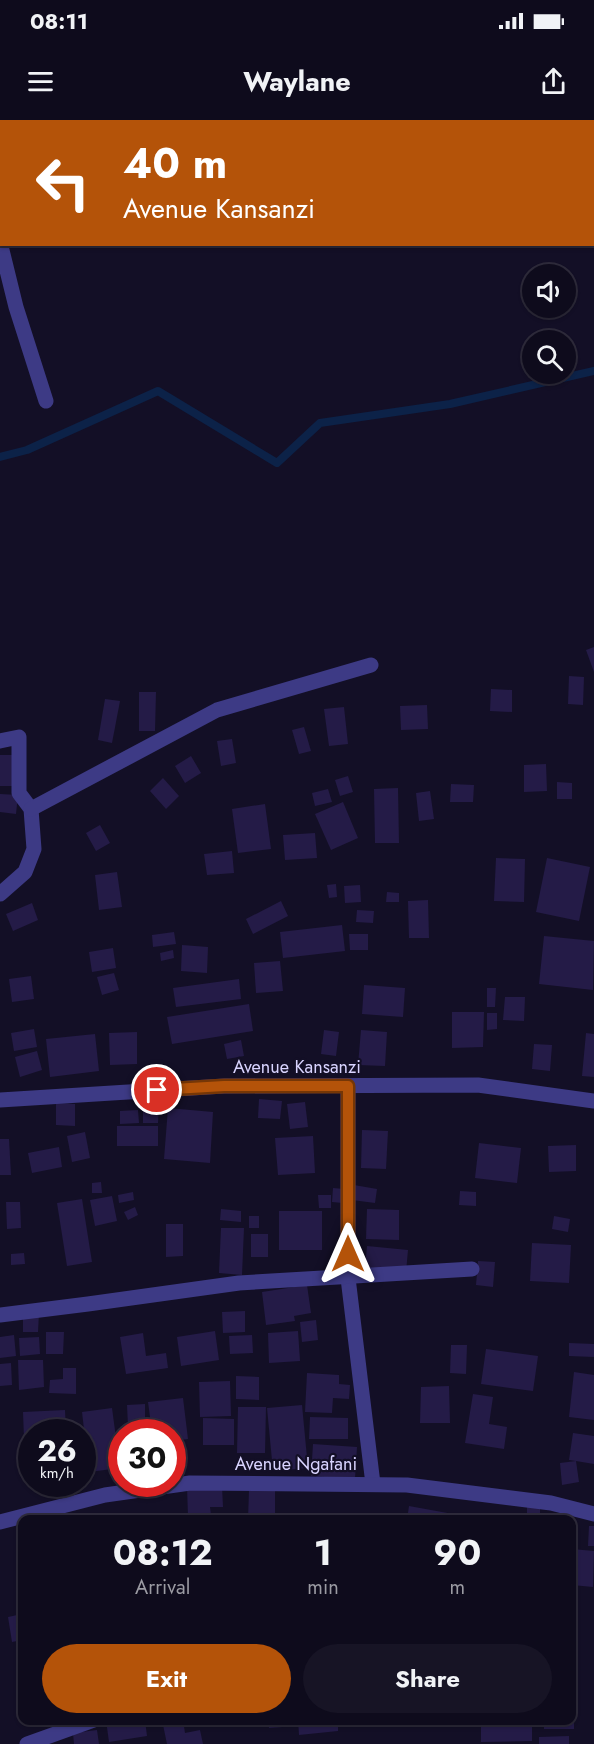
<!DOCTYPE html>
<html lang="en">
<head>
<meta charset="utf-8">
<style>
	body { margin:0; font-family:Jost,sans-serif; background:#171425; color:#f1f3f6; height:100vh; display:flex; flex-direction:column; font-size:22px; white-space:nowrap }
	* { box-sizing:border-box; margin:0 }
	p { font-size:20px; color:#9b9ba3 }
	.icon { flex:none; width:33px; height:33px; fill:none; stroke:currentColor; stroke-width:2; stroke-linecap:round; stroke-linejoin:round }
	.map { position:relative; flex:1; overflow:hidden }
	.drawer { position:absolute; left:18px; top:1395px; width:558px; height:210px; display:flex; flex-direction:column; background:#0e0b1c; border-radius:12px; box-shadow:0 2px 4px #0004,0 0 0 2px #2e2b3b }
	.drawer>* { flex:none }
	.top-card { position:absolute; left:0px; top:0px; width:594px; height:126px; box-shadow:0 2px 4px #0004,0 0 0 2px #2e2b3b; background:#b45309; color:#fff; overflow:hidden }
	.fabs { position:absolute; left:522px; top:144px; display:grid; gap:12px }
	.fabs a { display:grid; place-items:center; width:54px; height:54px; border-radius:50%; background:#0e0b1c; box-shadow:0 2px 4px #0004,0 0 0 2px #2e2b3b; font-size:30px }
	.speed { position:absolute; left:18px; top:1299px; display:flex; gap:12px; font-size:30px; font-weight:700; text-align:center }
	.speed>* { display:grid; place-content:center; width:78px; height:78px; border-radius:50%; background:#0e0b1c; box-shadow:0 2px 4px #0004,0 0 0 2px #2e2b3b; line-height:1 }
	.speed small { font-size:15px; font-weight:400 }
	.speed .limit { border:9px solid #d22; background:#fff; color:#111 }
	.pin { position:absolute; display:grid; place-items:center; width:51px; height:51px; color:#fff; margin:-26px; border:3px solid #fff; border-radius:50%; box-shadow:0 2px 6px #0007 }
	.me { position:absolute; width:66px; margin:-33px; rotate:0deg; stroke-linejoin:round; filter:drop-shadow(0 0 4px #0008) }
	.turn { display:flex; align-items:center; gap:21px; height:126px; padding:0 24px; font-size:27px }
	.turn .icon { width:78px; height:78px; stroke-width:2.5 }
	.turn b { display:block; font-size:42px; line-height:51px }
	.eta { display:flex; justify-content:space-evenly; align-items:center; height:102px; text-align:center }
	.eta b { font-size:36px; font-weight:700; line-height:42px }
	.button { display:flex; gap:12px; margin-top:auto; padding:12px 24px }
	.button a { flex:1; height:69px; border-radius:36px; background:#b45309; color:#fff; font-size:24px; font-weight:700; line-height:69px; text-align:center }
	.button a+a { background:#171425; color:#f1f3f6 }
	.status { display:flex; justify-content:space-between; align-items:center; height:42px; padding:0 30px; background:#0e0b1c; direction:ltr }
	.status svg { height:16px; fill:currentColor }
	header { display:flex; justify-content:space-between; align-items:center; height:78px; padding:0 24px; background:#0e0b1c; font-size:27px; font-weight:700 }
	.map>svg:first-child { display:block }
</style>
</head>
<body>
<div class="status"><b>08:11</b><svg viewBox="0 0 49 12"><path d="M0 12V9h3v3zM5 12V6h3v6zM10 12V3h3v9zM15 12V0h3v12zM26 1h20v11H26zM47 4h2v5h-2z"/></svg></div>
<header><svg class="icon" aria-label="menu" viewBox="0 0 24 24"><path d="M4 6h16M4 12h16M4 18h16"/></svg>Waylane<svg class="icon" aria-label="share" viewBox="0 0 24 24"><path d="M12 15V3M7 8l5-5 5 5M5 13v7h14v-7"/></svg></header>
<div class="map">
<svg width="594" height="1624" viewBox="0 0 594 1624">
	<rect width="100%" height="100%" fill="#130f26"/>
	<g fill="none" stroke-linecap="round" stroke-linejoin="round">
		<path stroke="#0c2248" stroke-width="8" d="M0,337l27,-7 131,-59 119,72 43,-40 130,-19 144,-33"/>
	</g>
	<g fill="#241b47">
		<path d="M594,527v25l-8,-22z"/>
		<path d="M569,556l15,1 -1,28 -15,-1z"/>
		<path d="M491,569l21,1v22l-22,-1z"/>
		<path d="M139,572h17l-1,39h-16z"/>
		<path d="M105,579l15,2 -8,42 -14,-3z"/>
		<path d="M427,585l1,24 -27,1 -1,-24z"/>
		<path d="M344,587l4,37 -19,2 -5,-37z"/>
		<path d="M304,607l7,24 -12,3 -7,-24z"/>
		<path d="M232,619l4,24 -15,3 -4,-25z"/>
		<rect x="0" y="635" width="15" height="31"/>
		<path d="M191,636l10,17 -16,10 -10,-17z"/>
		<path d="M546,644l1,27 -23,1v-27z"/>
		<path d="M348,656l5,16 -13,4 -5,-16z"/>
		<path d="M163,658l16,18 -13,13 -16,-18z"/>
		<path d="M557,662l15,1v16h-15z"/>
		<path d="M451,664l23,1 -1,17h-23z"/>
		<path d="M398,668l1,55h-24l-1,-54z"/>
		<path d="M328,669l4,13 -17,4 -3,-13z"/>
		<path d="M430,671l4,28 -15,2 -3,-28z"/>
		<path d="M0,674l18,1 -2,19 -16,-2z"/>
		<path d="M343,682l15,36 -27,12 -16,-36z"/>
		<path d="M265,684l6,45 -33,4 -6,-44z"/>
		<path d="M100,705l10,18 -14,8 -10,-18z"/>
		<path d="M315,713l2,25 -32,2 -2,-25z"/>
		<path d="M232,731l2,22 -27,2 -3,-21z"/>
		<path d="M496,738l29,1 -1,43 -30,-1z"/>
		<path d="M547,738l43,9 -11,54 -43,-9z"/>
		<path d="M117,752l5,35 -23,3 -4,-35z"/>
		<path d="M336,764l1,13 -8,1 -2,-13z"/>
		<path d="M360,765l1,17 -16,1 -1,-17z"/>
		<path d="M387,772l12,1v9h-13z"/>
		<path d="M428,780l1,38h-20l-1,-37z"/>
		<path d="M281,781l7,15 -35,18 -7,-15z"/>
		<path d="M32,783l6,17 -25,11 -7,-17z"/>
		<path d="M357,790l17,1 -1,12 -17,-1z"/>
		<path d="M342,805l3,26 -62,7 -3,-26z"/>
		<path d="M174,812l2,12 -23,3 -1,-12z"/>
		<path d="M349,814h19v16h-18z"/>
		<path d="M544,816l50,5 -1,49 -54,-6z"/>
		<path d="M182,825l26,2 -1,26 -26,-2z"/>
		<path d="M113,828l3,20 -24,4 -3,-20z"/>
		<path d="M173,830l1,8 -13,3 -1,-8z"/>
		<path d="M280,841l3,30 -27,2 -2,-30z"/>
		<path d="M114,853l5,17 -17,5 -5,-18z"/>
		<path d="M31,856l3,23 -22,3 -3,-23z"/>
		<path d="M239,859l2,20 -65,8 -3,-19z"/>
		<path d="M364,865l41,3 -2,29 -41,-3z"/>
		<path d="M487,868h9l-1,19h-8z"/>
		<path d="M505,877h20l-1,24 -21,-1z"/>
		<path d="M249,884l4,27 -81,13 -5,-27z"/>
		<path d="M452,892h32l-1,35 -31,1z"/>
		<path d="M487,893h10v16l-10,1z"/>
		<path d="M34,909l3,18 -23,4 -3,-18z"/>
		<path d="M324,910l15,2 -3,24 -15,-2z"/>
		<path d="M361,910l26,2 -2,34 -27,-1z"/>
		<path d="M137,912v32l-27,1 -1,-32z"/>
		<path d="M586,913l8,1v43l-12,-1z"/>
		<path d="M95,914l4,37 -49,6 -4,-38z"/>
		<path d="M241,920l3,16 -17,3 -3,-15z"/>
		<path d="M534,924l18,1 -2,26 -18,-2z"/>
		<path d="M37,931l5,19 -22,7 -5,-20z"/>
		<path d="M259,979l23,2 -2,18 -22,-1z"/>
		<path d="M305,982l3,25 -18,2 -3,-25z"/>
		<path d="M56,983l19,1v22l-19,-1z"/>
		<path d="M143,984h16l-1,19h-15z"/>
		<path d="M168,988l45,4 -3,51 -46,-4z"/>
		<path d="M138,990l1,13 -19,1v-13z"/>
		<rect x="117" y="1006" width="41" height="20"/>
		<path d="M362,1010l26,1 -2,38 -25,-1z"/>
		<path d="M85,1012l5,26 -18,4 -5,-26z"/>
		<path d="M313,1016l2,37 -37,2 -3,-37z"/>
		<path d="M0,1019h9l2,36h-11z"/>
		<path d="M479,1023l42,5 -4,35 -42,-5z"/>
		<path d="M576,1025v26l-27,1 -1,-26z"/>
		<path d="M59,1027l3,20 -30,6 -4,-20z"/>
		<path d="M101,1062l1,11h-10v-10z"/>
		<path d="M354,1065l23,4 -2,14 -23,-3z"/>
		<path d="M333,1068l11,1 -1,14 -11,-1z"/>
		<path d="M460,1071l16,1v14l-17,-1z"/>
		<path d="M133,1072l1,8 -15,3 -1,-8z"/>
		<path d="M318,1075h13v13h-12z"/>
		<path d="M112,1076l5,25 -22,5 -5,-26z"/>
		<path d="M82,1079l10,63 -25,4 -10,-63z"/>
		<path d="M6,1082h14l1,26 -14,1z"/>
		<path d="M135,1087l3,8 -10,5 -4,-8z"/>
		<path d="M221,1089l20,2v11l-21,-2z"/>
		<path d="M367,1089l32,1v30l-33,-1z"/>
		<rect x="279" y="1091" width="43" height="39"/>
		<rect x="249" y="1096" width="10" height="12"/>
		<path d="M554,1096l16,3 -2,13 -16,-3z"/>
		<path d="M166,1104h17v32l-17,1z"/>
		<path d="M221,1108h23l-2,47 -23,-2z"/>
		<rect x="251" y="1114" width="17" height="23"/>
		<path d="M532,1123l39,2 -2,38 -39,-2z"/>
		<path d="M367,1126l41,4 -2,22 -41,-4z"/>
		<path d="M24,1133l1,11 -14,1v-11z"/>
		<path d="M478,1141l17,1 -2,25 -17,-2z"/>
		<path d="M307,1165l4,28 -17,3 1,5 -29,4 -4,-33z"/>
		<path d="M245,1191v21l-22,1 -1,-21z"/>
		<path d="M39,1193l-1,19h-15v-15z"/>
		<path d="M316,1200l2,20 -16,2 -2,-20z"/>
		<path d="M215,1211l4,29 -38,6 -4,-29z"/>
		<path d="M298,1211l2,30 -31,2 -1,-30z"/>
		<path d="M46,1212h18l-1,22h-17z"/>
		<path d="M143,1213l3,23 20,-3 2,15 -42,6 -6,-37z"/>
		<path d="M14,1215l2,21 -16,2v-21z"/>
		<path d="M252,1215l1,18 -23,1 -1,-18z"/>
		<path d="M39,1217l1,17 -20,2 -1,-18z"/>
		<path d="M569,1223l25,1v13l-25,-1z"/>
		<path d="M451,1225h16l-1,29 -16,-1z"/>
		<path d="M486,1229l52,7 -5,35 -52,-7z"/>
		<path d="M18,1240h25l1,27 -25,3z"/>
		<path d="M11,1243l1,22 -12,1v-22z"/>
		<path d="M63,1248h13v26l-27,-1 1,-13 13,-1z"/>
		<path d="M574,1252l20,3v45l-25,-3z"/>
		<path d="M307,1253l32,2v9l11,1 -1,14 -16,-1 -1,15 -27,-1z"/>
		<path d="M236,1256l23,1v23l-23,-1z"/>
		<path d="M230,1261l1,35 -31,1 -1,-35z"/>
		<path d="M449,1266l1,37h-30l1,-36z"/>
		<path d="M473,1274l20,3 -4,27 18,3 -3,22 -39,-6z"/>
		<path d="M183,1278l5,41 -16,2v-9h-20l-4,-30z"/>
		<path d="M145,1284v22h-17l-1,-21z"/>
		<path d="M302,1285l6,63 -35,3 -6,-63z"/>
		<path d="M238,1287h28l-1,46h-28z"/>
		<path d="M112,1288l8,60 -31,4 -7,-60z"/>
		<path d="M65,1290l1,22h-34v33h-7l-2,-53z"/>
		<path d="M310,1297l38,1v21h-39z"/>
		<path d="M203,1298l31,1v26h-31z"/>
		<path d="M573,1313l21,3v28l-18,-3 3,21 -17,3 -2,-22 16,-2 -7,-1z"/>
		<path d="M313,1324l44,3 -2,32 -44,-3z"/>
		<path d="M222,1366l1,21h-13l1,8 -23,1 -1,-29z"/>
		<path d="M249,1370l26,1v29h-27z"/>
		<path d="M409,1386l44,8 -1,6h-45z"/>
		<rect x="527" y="1387" width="13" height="13"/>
		<path d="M589,1406h5v20h-6z"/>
		<path d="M572,1429l22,2 -1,36 -21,-2z"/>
		<path d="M22,1494v26l-10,2 -4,-25z"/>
		<path d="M572,1557h2v52h-30v-9h28z"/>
		<path d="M106,1600h39l2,16 -38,6z"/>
		<path d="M162,1600h21l2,13 15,-3 3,14h-36z"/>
		<path d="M268,1600h28l1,6 -28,2z"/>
		<path d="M298,1600h40v11l-39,4z"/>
		<path d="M481,1600h51v21l-51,1z"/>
		<path d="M97,1610l2,14h-25l-1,-11z"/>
		<path d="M569,1616v8h-30v-7z"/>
	</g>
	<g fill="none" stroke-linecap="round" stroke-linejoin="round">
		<g stroke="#3d3a85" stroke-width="15">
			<path d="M0,122l16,65 30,94"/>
			<path d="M0,621l19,-4v56l12,16 3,40 -9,23 -25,22"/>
			<path d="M31,689l186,-99 154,-45"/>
			<path d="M348,966v192l25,206"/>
			<path d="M0,980l224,-14 254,-1 116,16"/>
			<path d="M0,1195l88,-11 151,-21 233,-14"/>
			<path d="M0,1402l105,-27 85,-12 217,2 144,18 43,11"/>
			<path d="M27,1624l67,-24"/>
		</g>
	</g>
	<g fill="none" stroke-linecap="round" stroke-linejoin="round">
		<g stroke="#753606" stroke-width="15">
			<path id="route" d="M157,970l67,-4h124v168"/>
		</g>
		<use href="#route" stroke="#b45309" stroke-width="10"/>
	</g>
	<g text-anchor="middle" stroke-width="4.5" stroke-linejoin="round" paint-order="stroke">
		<g font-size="18" fill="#d9d4ff" stroke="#130f26">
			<text x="297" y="953">Avenue Kansanzi</text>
			<text x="296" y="1350">Avenue Ngafani</text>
		</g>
	</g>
</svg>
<div class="fabs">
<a><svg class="icon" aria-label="sound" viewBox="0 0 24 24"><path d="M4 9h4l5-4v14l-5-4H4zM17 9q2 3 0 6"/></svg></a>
<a><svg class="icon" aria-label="search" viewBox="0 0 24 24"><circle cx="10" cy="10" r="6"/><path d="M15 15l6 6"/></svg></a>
</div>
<div class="speed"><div>26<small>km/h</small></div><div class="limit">30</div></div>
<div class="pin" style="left:157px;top:970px;background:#d93025"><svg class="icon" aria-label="arrive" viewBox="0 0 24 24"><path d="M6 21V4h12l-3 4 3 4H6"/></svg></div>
<svg class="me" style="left:348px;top:1134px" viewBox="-20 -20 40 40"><path d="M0-17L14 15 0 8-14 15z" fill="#b45309" stroke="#fff" stroke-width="4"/></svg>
<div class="top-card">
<div class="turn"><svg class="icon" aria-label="left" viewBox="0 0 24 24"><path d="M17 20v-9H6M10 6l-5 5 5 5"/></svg><div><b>40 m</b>Avenue Kansanzi</div></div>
</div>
<section class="drawer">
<div class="eta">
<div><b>08:12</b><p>Arrival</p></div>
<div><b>1</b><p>min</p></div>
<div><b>90</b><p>m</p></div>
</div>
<div class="button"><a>Exit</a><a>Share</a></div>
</section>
</div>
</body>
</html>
